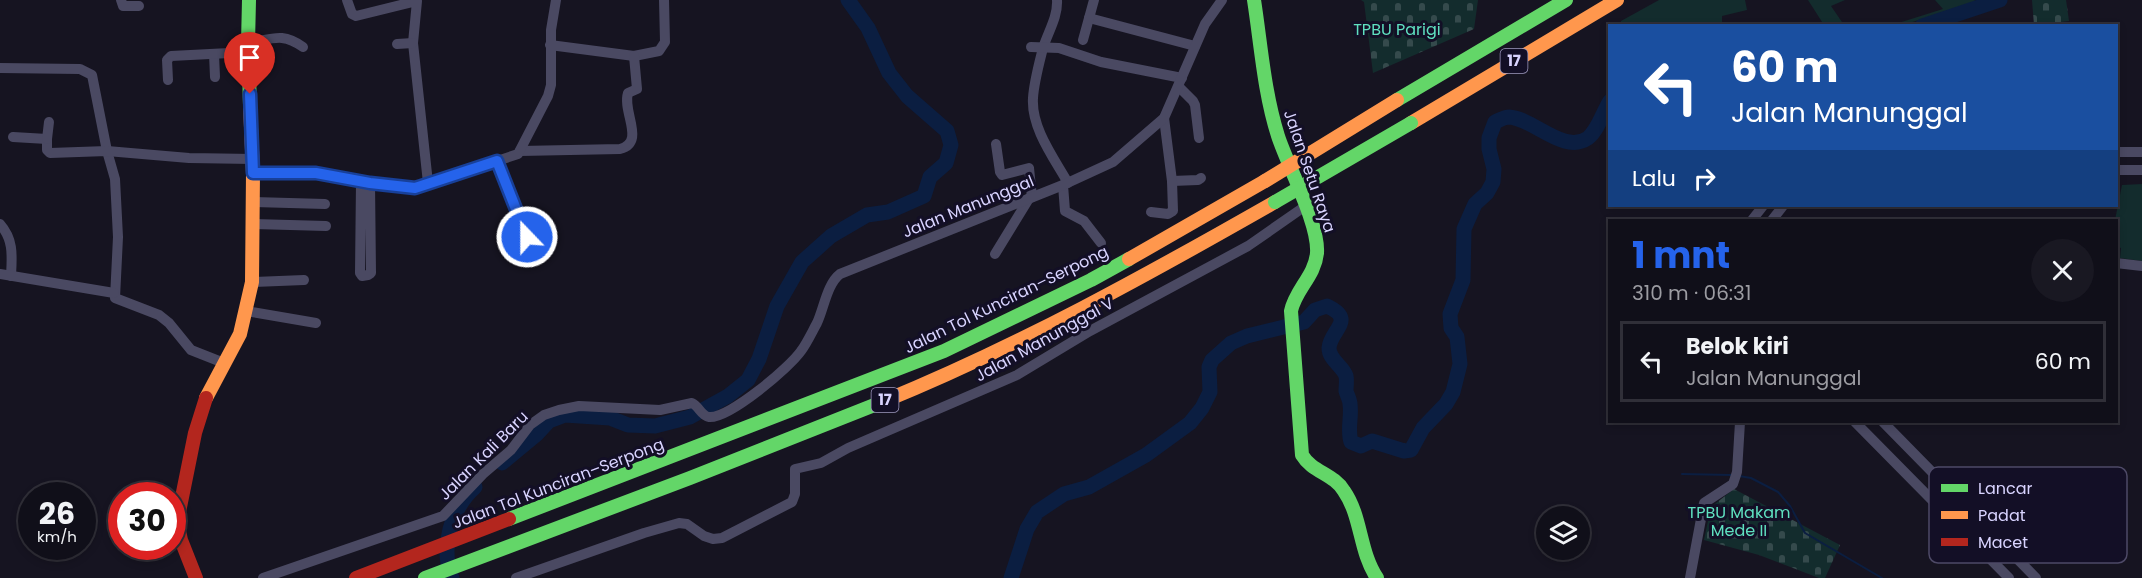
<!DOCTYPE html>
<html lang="id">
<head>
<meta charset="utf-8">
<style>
	body { margin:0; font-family:Poppins,sans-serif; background:#191822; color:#f1f3f6; height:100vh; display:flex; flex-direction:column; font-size:22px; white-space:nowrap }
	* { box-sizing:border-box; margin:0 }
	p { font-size:20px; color:#9c9ca2 }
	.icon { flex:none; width:33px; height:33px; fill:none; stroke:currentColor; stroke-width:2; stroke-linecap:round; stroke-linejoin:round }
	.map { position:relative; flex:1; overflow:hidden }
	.drawer { position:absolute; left:1608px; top:219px; width:510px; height:204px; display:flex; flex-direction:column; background:#100f19; border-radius:0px; box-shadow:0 3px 9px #0003,0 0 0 2px #302f38 }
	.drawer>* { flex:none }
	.guide { position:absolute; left:1608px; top:24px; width:510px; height:183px; border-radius:0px; box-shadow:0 3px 9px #0003,0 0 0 2px #302f38; background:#1a4fa0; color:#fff; overflow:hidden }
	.fabs { position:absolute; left:1536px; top:506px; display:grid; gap:12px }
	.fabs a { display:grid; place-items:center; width:54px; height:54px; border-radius:50%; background:#100f19; box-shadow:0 3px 9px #0003,0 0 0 2px #302f38; font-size:30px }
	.speed { position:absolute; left:18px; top:482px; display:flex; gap:12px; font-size:30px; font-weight:700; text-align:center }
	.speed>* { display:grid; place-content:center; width:78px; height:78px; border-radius:50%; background:#100f19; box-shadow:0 3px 9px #0003,0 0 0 2px #302f38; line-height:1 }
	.speed small { font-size:15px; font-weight:400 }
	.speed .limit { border:9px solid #d22; background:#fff; color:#111 }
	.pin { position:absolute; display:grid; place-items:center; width:51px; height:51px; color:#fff; margin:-62px -26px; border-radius:50% 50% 50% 0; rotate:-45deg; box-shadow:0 0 6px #0007 }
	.pin .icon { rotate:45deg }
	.me { position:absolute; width:66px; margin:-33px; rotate:338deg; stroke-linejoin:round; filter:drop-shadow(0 0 4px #0008) }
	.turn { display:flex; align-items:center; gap:21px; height:126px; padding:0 24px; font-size:27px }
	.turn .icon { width:78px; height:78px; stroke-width:2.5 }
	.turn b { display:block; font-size:42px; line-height:51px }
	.then { display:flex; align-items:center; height:57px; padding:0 24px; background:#0003; gap:12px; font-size:22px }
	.round { display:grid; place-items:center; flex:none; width:63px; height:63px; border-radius:32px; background:#191822 }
	.headline { display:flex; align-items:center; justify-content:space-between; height:102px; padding:0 24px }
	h1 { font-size:36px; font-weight:700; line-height:45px; color:#2563eb }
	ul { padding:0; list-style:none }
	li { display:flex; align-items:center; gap:18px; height:81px; margin:0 12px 9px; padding:0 12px; border:3px solid #302f38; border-radius:0px }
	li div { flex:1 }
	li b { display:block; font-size:22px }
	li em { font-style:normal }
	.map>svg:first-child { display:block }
</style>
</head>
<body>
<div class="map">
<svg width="2142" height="578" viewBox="0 0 2142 578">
	<defs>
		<pattern id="cemetery-stones" width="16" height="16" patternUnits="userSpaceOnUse" patternTransform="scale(1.5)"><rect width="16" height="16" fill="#132c2d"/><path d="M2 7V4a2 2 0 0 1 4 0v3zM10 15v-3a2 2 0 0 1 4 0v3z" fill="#354a4c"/></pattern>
	</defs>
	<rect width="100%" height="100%" fill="#161421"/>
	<g fill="#132c2d">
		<path d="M1659,0h86l2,10 -25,6v9h-101v-4z"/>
		<path d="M1808,0h37l-14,6 13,19h-20z"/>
		<path d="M1935,0h39l4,3 -76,22h-10l51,-16z"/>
		<path d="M2142,184v77l-22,-3 1,-10 -4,-1 -1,-27h-1l7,-35z"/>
	</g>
	<g fill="url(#cemetery-stones)">
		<path d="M1361,0h117l-4,29 -101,44 -9,-71z"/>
		<path d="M2032,0h34l3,21 -35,4z"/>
		<path d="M1734,489l106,56 -15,33h-6l-60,-23 -55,-15 7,-33z"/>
	</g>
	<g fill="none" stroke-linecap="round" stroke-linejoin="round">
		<g stroke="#0b1e41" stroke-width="2">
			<path d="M1682,474l49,1"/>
			<path d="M1739,476l12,2 27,14 12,14 15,27 77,45"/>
		</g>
		<g stroke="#0b1e41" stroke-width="15">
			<path d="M1922,26l78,-26"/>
			<path d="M502,463l35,-29 12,-13 16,-6 45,3 18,7 27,1 35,-9 38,-21 20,-16 11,-21 18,-53 25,-44 29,-26 36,-21 21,-3 36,-16 6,-19 16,-14 5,-18 -4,-14 -40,-35 -18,-23 -21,-45 -20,-28"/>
			<path d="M452,578c-12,-30 -1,-70 23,-91"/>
			<path d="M1011,578l16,-49 10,-17 27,-18 25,-7 57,-32 44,-32 12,-15 8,-16 -1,-25 3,-7 19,-17 16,-7 57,-14 11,-12 12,-4c30,14 3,24 2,42 0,12 14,18 17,28 1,5 0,10 0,15 1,4 4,9 4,13 2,13 -3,25 1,38l10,4 11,-5 32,10 7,-1 12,-22 23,-24 7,-12 7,-28 -3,-27 -6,-9 -1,-14 13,-34 1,-51 11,-25 12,-11 6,-11 1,-13 -5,-20v-11l6,-16c5,-2 9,-5 14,-5 24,1 55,38 79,21 10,-8 15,-26 22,-37"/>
		</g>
		<g stroke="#4a4962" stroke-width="10">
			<path d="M121,0l2,6h16"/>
			<path d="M347,0l5,14 4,2 61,-15 -4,42 15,140"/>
			<path d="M1057,0c1,17 -9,32 -14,48 -4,16 -9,34 -10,50 -2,30 21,60 35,85"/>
			<path d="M1089,18l106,28"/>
			<path d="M1083,40l11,-40"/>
			<path d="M248,43c25,-4 34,-11 55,4"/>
			<path d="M397,44l16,-1"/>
			<path d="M550,45l84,11 25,-5 6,-9 -1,-42"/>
			<path d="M1031,47l28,1 42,14 81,16"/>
			<path d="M214,54l1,23"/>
			<path d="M0,68l80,1 12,6 15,76 8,28 3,58 -3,61 44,17 10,8 22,27 33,13"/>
			<path d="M168,80l-1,-20 4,-4 78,-4"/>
			<path d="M1179,87l14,14 2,4 4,33"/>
			<path d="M13,137l34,2v11l3,3 57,-2 82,7 64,1"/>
			<path d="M47,139l2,-17"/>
			<path d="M996,144l4,28 2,3 27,-7 3,29"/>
			<path d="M520,151l100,-2c26,-7 2,-37 8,-56l9,-4 -3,-33"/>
			<path d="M2116,152h26"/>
			<path d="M497,161l30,76"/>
			<path d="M2116,170h26"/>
			<path d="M253,173h63l54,10 45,5 103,-34 30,-58 3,-11v-55l5,-30"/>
			<path d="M1172,181l26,-1 3,-2"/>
			<path d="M361,182l-1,91 2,3 6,-1 3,-2 -1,-90"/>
			<path d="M1063,185l2,26 19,10 17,22"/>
			<path d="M253,202l72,2"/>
			<path d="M1151,212l17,2 5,-3 -1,-30 -8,-63"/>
			<path d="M1752,220l11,-14"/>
			<path d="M1772,220l11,-14"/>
			<path d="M0,224c14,16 12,32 11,52"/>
			<path d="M253,224l73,2"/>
			<path d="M995,254l35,-57"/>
			<path d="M2116,263l26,3"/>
			<path d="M0,274l114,19"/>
			<path d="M252,282l52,-2"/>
			<path d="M246,311l70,12"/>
			<path d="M1855,422l154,156"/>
			<path d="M1883,422l153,156"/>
			<path d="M263,578l180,-62 40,-42 28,-24 19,-25 14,-10 15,-5 20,-4 81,4 32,-7c7,3 9,13 17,14 20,2 81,-50 92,-66 6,-8 11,-19 16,-28 7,-15 10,-39 23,-49l223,-89 50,-23 51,-44 41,-94 17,-24"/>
			<path d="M516,578l128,-45 35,-10 8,1 17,12 9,3 9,-1 70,-36 3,-8v-25l26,-6 27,-15 169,-73 73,-44 158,-85 56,-39"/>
			<path d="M1690,578l14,-75 29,-19 4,-12 3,-50"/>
		</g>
		<g stroke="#63d668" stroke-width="14">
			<path d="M249,0l-1,43 2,62"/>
			<path d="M1254,0c7,45 10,92 24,136 10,31 41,87 39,117 -2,23 -22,37 -26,58l11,144c10,17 32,19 42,36 18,26 15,60 33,87"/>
			<path d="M1397,100l169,-100"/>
			<path d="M509,519l435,-168 147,-71 38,-21"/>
			<path d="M425,578l265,-100 192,-76"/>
		</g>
		<g stroke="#ff974d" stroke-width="14">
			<path d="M1411,123l206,-123"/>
			<path d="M1129,259l136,-78"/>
			<path d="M206,398l34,-64 12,-52 1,-109 -3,-68"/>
			<path d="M882,402c137,-56 265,-127 393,-200"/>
		</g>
		<g stroke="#b3261e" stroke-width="14">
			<path d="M196,578l-15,-38 -4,-18 18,-89 11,-35"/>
			<path d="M356,578l153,-59"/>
		</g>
		<path stroke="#63d668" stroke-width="14" d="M1275,202l136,-79"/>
		<path stroke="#ff974d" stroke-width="14" d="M1265,181l132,-81"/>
	</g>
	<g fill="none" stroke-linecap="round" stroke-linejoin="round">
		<g stroke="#184099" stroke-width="15">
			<path id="route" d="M250,94l3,79h63l54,10 45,5 82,-27 30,76"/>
		</g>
		<use href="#route" stroke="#2563eb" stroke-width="10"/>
	</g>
	<g text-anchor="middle" stroke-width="6" stroke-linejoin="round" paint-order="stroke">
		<g fill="#130f26" stroke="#9e99be" stroke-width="1.5">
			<rect x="1500.5" y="49" width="27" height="24" rx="4.5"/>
			<rect x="871.5" y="388" width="27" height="24" rx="4.5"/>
		</g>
		<g font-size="15" font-weight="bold" fill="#d9d4ff">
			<text x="1514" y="66">17</text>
			<text x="885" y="405">17</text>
		</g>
		<g font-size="16" fill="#5fe0c0" stroke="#130f26">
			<text x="1397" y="35">TPBU Parigi</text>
			<text x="1739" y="518">TPBU Makam<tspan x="1739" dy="18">Mede II</tspan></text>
		</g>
		<g font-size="16" fill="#d9d4ff" stroke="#130f26">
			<text transform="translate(1310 171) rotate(71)" y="6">Jalan Setu Raya</text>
			<text transform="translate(968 206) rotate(-22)" y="6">Jalan Manunggal</text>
			<text transform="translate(1006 299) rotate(-26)" y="6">Jalan Tol Kunciran–Serpong</text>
			<text transform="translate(1044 339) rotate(-29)" y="6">Jalan Manunggal V</text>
			<text transform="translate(483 455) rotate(-45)" y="6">Jalan Kali Baru</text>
			<text transform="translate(558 483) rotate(-21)" y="6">Jalan Tol Kunciran–Serpong</text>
		</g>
	</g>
	<rect x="1929" y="467" width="198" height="96" rx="9" fill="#130f26" stroke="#4e4a67" stroke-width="1.5"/>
	<rect x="1941" y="484" width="27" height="8" fill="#63d668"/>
	<rect x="1941" y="511" width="27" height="8" fill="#ff974d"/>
	<rect x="1941" y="538" width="27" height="8" fill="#b3261e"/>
	<g font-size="16" fill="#d9d4ff">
		<text x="1978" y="494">Lancar</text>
		<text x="1978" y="521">Padat</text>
		<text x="1978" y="548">Macet</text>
	</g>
</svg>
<div class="fabs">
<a><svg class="icon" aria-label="layers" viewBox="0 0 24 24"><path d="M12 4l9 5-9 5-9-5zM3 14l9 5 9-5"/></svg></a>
</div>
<div class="speed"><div>26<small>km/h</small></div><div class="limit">30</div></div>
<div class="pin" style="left:250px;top:94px;background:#d93025"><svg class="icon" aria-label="arrive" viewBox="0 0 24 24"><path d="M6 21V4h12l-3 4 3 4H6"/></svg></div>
<svg class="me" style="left:527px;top:237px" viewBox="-20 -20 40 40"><circle r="17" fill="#2563eb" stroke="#fff" stroke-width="3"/><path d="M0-11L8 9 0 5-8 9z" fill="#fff"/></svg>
<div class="guide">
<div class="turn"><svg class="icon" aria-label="left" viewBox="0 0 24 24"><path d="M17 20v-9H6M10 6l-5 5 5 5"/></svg><div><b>60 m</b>Jalan Manunggal</div></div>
<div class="then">Lalu<svg class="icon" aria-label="right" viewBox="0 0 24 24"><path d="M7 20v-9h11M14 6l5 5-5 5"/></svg></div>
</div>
<section class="drawer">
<div class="headline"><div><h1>1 mnt</h1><p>310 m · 06:31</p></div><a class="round"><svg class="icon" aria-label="close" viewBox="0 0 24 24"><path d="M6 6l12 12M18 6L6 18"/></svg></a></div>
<ul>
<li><svg class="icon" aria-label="left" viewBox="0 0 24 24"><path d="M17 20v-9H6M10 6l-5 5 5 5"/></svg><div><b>Belok kiri</b><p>Jalan Manunggal</p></div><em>60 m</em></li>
</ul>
</section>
</div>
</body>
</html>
